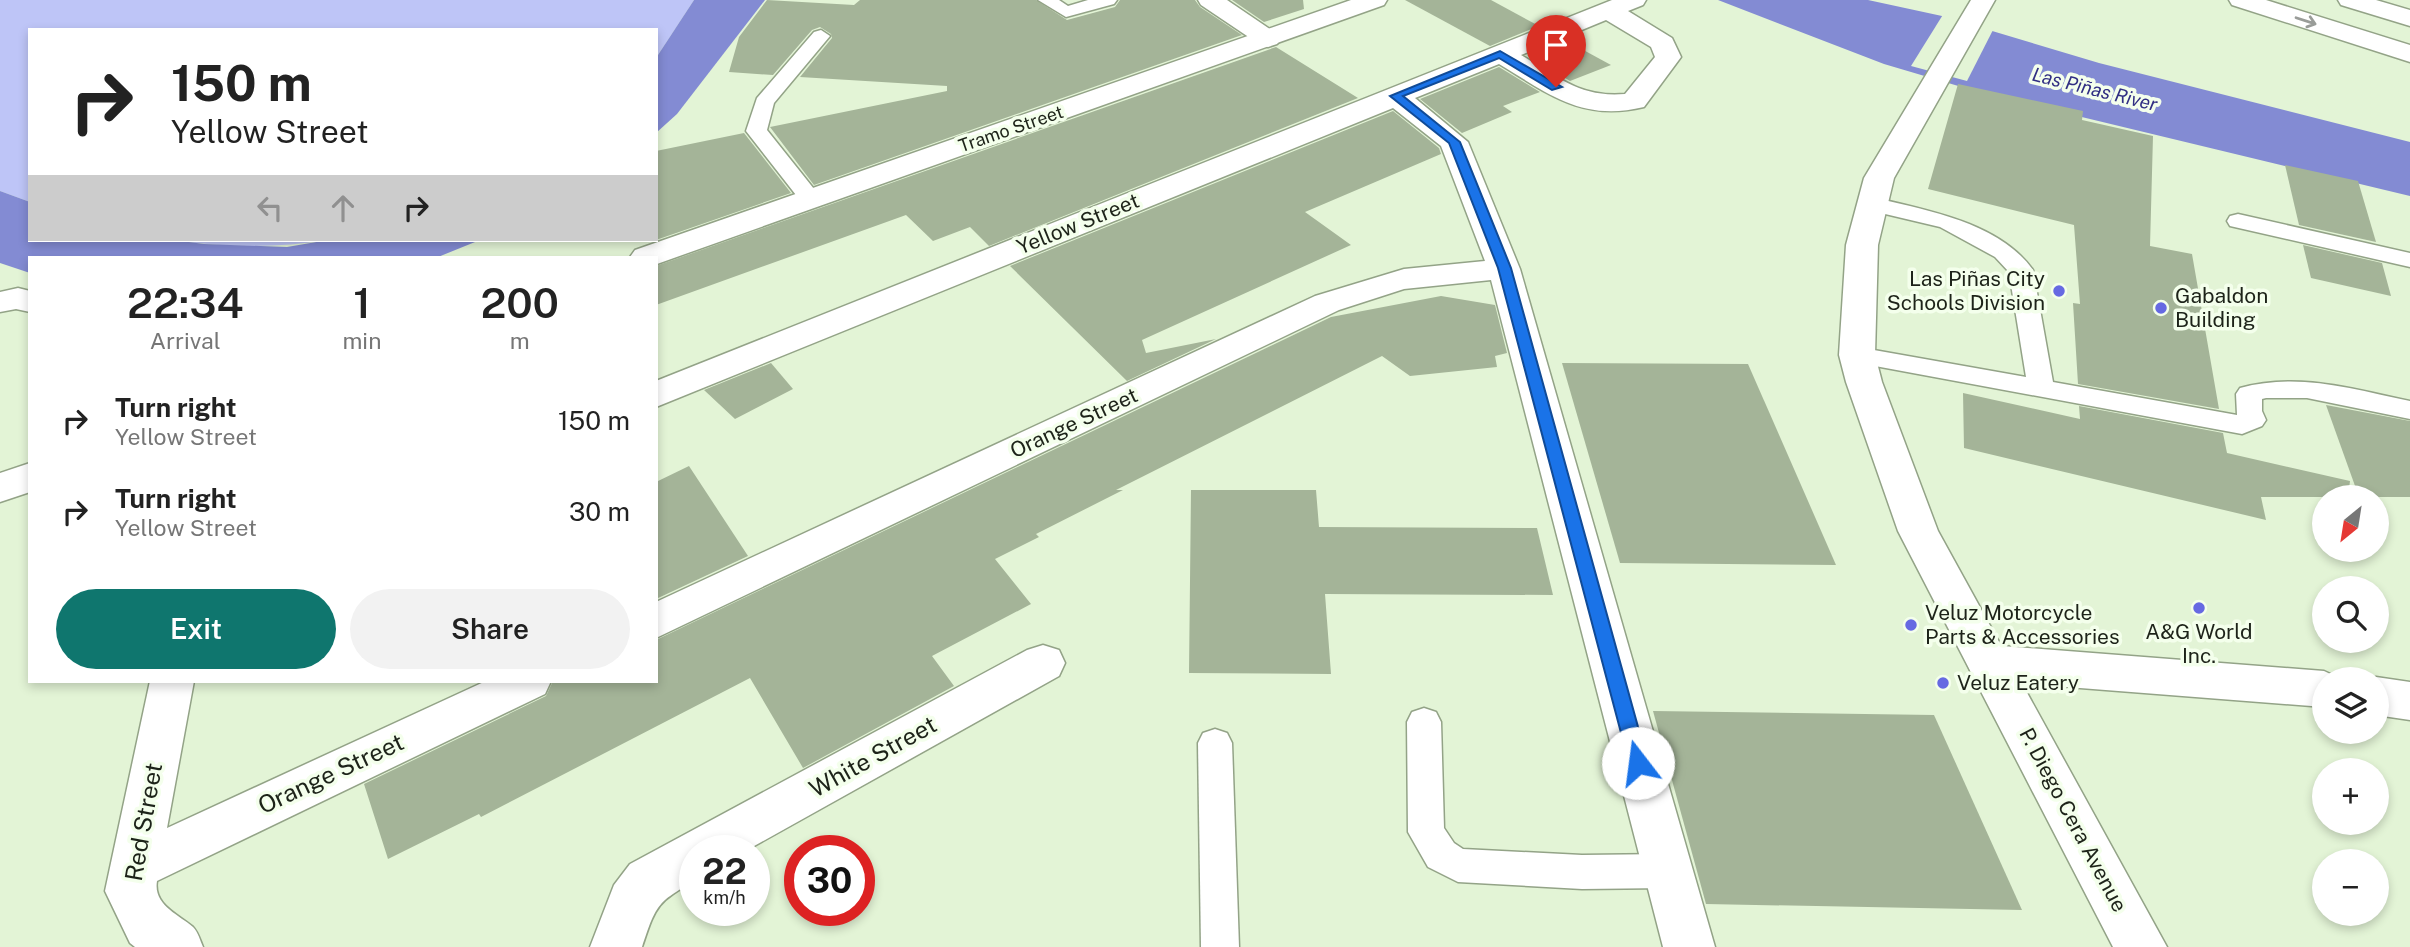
<!DOCTYPE html>
<html lang="en">
<head>
<meta charset="utf-8">
<style>
	body { margin:0; font-family:"Public Sans",sans-serif; background:#f2f2f2; color:#222; height:100vh; display:flex; flex-direction:column; font-size:26px; white-space:nowrap }
	* { box-sizing:border-box; margin:0 }
	p { font-size:23px; color:#767676 }
	.icon { flex:none; width:38px; height:38px; fill:none; stroke:currentColor; stroke-width:2; stroke-linecap:round; stroke-linejoin:round }
	.map { position:relative; flex:1; overflow:hidden }
	.drawer { position:absolute; left:28px; top:256px; width:630px; height:427px; display:flex; flex-direction:column; background:#fff; border-radius:0px; box-shadow:0 4px 10px #0003 }
	.drawer>* { flex:none }
	.banner { position:absolute; left:28px; top:28px; width:630px; height:214px; border-radius:0px; box-shadow:0 4px 10px #0003; background:#fff; color:#222; overflow:hidden }
	.needle { width:46px; rotate:210deg }
	.buttons { position:absolute; left:2312px; top:485px; display:grid; gap:14px }
	.buttons a { display:grid; place-items:center; width:77px; height:77px; border-radius:50%; background:#fff; box-shadow:0 4px 10px #0003; font-size:35px }
	.speed { position:absolute; left:679px; top:835px; display:flex; gap:14px; font-size:35px; font-weight:700; text-align:center }
	.speed>* { display:grid; place-content:center; width:91px; height:91px; border-radius:50%; background:#fff; box-shadow:0 4px 10px #0003; line-height:1 }
	.speed small { font-size:18px; font-weight:400 }
	.speed .limit { border:10px solid #d22; background:#fff; color:#111 }
	.pin { position:absolute; display:grid; place-items:center; width:60px; height:60px; color:#fff; margin:-72px -30px; border-radius:50% 50% 50% 0; rotate:-45deg; box-shadow:0 0 7px #0007 }
	.pin .icon { rotate:45deg }
	.me { position:absolute; width:77px; margin:-38px; rotate:345deg; stroke-linejoin:round; filter:drop-shadow(0 0 5px #0008) }
	.turn { display:flex; align-items:center; gap:24px; height:147px; padding:0 28px; font-size:32px }
	.turn .icon { width:91px; height:91px; stroke-width:2.5 }
	.turn b { display:block; font-size:49px; line-height:60px }
	.lanes { display:flex; align-items:center; height:66px; padding:0 28px; background:#0003; justify-content:center; gap:35px; direction:ltr }
	.lanes .off { opacity:.35 }
	.eta { display:flex; justify-content:space-evenly; align-items:center; height:119px; text-align:center }
	.eta b { font-size:42px; font-weight:600; line-height:49px }
	.cta { display:flex; gap:14px; margin-top:auto; padding:14px 28px }
	.cta a { flex:1; height:80px; border-radius:42px; background:#0f766e; color:#fff; font-size:28px; font-weight:600; line-height:80px; text-align:center }
	.cta a+a { background:#f2f2f2; color:#222 }
	ul { padding:0; list-style:none }
	li { display:flex; align-items:center; gap:21px; height:91px; padding:0 28px }
	li div { flex:1 }
	li b { display:block; font-size:26px }
	li em { font-style:normal }
	.map>svg:first-child { display:block }
</style>
</head>
<body>
<div class="map">
<svg width="2410" height="947" viewBox="0 0 2410 947">
	<rect width="100%" height="100%" fill="#e3f4d6"/>
	<g fill="#bec5f7">
		<path d="M0,0h694l-38,58v-28h-626v172l-30,-11z"/>
		<path d="M174,240h154c-51,8 -103,8 -154,0z"/>
	</g>
	<g fill="#838bd3">
		<path d="M694,0h71l-88,114 -21,19v-75z"/>
		<path d="M1718,0h150l74,16 157,47 311,79v54l-428,-103 -98,-29z"/>
		<path d="M0,191l30,11v38h144l30,4 83,3 41,-7h152l-42,17h-408v16l-30,-10z"/>
	</g>
	<path fill="#e3f4d6" d="M1944,13l50,15 -27,53 -56,-15z"/>
	<g fill="#a4b498">
		<path d="M767,0l87,5 6,-5h176l31,20 48,-13 5,-7h75l5,7 42,28 -428,150 -44,-58 177,-36v-5l-147,-9 32,-39 -1,-4 -11,-7 -8,3 -39,45 -44,-3 10,-35z"/>
		<path d="M1232,0h71l1,9 -40,13z"/>
		<path d="M1405,0h86l48,26 -49,20z"/>
		<path d="M1565,40l46,25 -41,16 -43,-26z"/>
		<path d="M1276,47l82,51 -369,148 -19,-19 -37,14 -27,-26 -250,90v-39z"/>
		<path d="M1499,67l41,25 -37,14 9,6 -50,21 -42,-34z"/>
		<path d="M1958,84l125,27 -1,9 71,16 -3,110 42,8 27,155 -141,-25 -5,-81 7,1 -6,-79 -146,-36z"/>
		<path d="M1393,111l46,37 2,6 -136,58 46,33 -209,95 4,13 70,-14 -89,42 -117,-115z"/>
		<path d="M744,133l47,60 -135,47v-89z"/>
		<path d="M2285,165l73,16 18,61 -77,-17z"/>
		<path d="M2303,245l79,18 9,33 -80,-18z"/>
		<path d="M1441,296l54,9 12,48 -12,3 2,11 -87,9 -28,-20 -266,134h7l-87,44 3,3 -44,22 36,45 -99,52 22,30 -151,82 -53,-90 -269,139 -2,-3 -91,45 -24,-75 182,-88 7,-15h103v-41l675,-323z"/>
		<path d="M771,363l22,26 -58,30 -31,-29z"/>
		<path d="M1562,363l186,1 88,201 -216,-2z"/>
		<path d="M1963,393l117,26 -1,-13 144,27 4,20 123,28 -2,16h-87l5,23 -302,-72z"/>
		<path d="M2326,405l84,16v76h-51z"/>
		<path d="M689,466l59,90 -92,43v-117z"/>
		<path d="M1191,490h125l3,37 218,1 16,67 -228,-1 6,80 -142,-1z"/>
		<path d="M1653,711l281,4 88,195 -316,-6z"/>
	</g>
	<g fill="none" stroke-linecap="round" stroke-linejoin="round">
		<g stroke="#93a387" stroke-width="3">
			<g id="lane">
				<path d="M1038,0h21l9,6 20,-6h29l-3,4 -48,13z"/>
				<path d="M821,30l9,6 -56,67 -7,27 55,69 -3,5h-16l-57,-73 11,-33 57,-66z"/>
				<path d="M1872,197c53,13 127,25 161,73l20,112 184,33 -1,-21 4,-6c58,-16 112,1 170,13v18l-103,-21h-41l-4,1v12l4,9 -4,6 -20,8 -394,-73 -4,-6 4,-6 9,-2 169,30 -17,-105 -14,-15 -55,-30 -76,-18 -3,-5 3,-5z"/>
				<path d="M2238,214l172,39v14l-180,-41 -3,-5 3,-5z"/>
				<path d="M1424,708l12,4 5,10 3,106 10,15 9,6 119,6 86,-1 13,5 5,12 -5,12 -13,5 -86,1 -124,-7 -30,-15 -20,-35 -1,-110 5,-10z"/>
				<path d="M1215,729l12,4 5,10 7,204h-38l-3,-204 5,-10z"/>
			</g>
		</g>
		<g stroke="#93a387" stroke-width="3">
			<g id="street">
				<path d="M1198,0h29l50,34 4,5 -4,5 -9,3 -9,-3 -58,-39z"/>
				<path d="M1612,0h34l-3,5 -15,6 44,27 9,19 -37,50c-62,15 -95,-13 -145,-43l-84,34 53,44 52,127 195,678h-52l-172,-667 -87,9 -65,21 -683,328v-36l659,-306 89,-27 81,-8 -44,-115 -48,-38 -737,299v-26zM1606,20l45,27 4,10 -30,37c-44,4 -67,-17 -104,-39z"/>
				<path d="M18,288l12,3v21l-14,-3 -16,3v-20z"/>
				<path d="M1043,645l16,5 6,13 -6,13 -312,174h-52v31c-39,21 -39,25 -53,66h-52l24,-62 16,-21 397,-214z"/>
				<path d="M1989,645l335,26 17,8h-17v28l-335,-26 -16,-5 -6,-13 6,-13z"/>
				<path d="M2376,677l34,5v38l-34,-5v-36h-5z"/>
				<path d="M150,681h44l-27,147 319,-147h65l-6,13 -388,187c-4,24 21,33 36,46 5,5 7,13 10,20h-68l-5,-4 -25,-52z"/>
			</g>
		</g>
		<g stroke="#93a387" stroke-width="3">
			<g id="secondary">
				<path d="M1351,0h36l-3,5 -727,259 -1,-7h-26l5,-7z"/>
				<path d="M1971,0h24l-101,178 -16,67 -3,110 7,27 56,149 229,416h-54l-215,-416 -52,-149 -7,-27 7,-110 18,-67z"/>
				<path d="M2229,0h37l144,45v17l-178,-57z"/>
				<path d="M2338,0h38l34,10v16l-69,-21z"/>
				<path d="M30,463v29l-30,10v-29z"/>
			</g>
		</g>
		<use href="#lane" fill="#fff" fill-rule="evenodd"/>
		<use href="#street" fill="#fff" fill-rule="evenodd"/>
		<use href="#secondary" fill="#fff" fill-rule="evenodd"/>
	</g>
	<defs><path id="oneway-shaft" d="M-6 0H5M1.5-3L5.5 0L1.5 3" fill="none" stroke-width="1.6" stroke-linecap="round" stroke-linejoin="round" transform="scale(1.75)"/></defs>
	<use stroke="#999c98" href="#oneway-shaft" transform="translate(2306 21) rotate(18)"/>
	<path fill="#1a73e8" stroke="#114b97" stroke-width="2" d="M1500,51l62,36 -10,3 -53,-32 -96,38 57,46 51,126 137,495 -3,6 -7,3 -7,-3 -2,-6 -131,-495 -49,-125 -59,-47z"/>
	<g fill="#6669e2" stroke="#f4ffec" stroke-width="2.5">
		<circle cx="2059" cy="291" r="7"/>
		<circle cx="2161" cy="308" r="7"/>
		<circle cx="2199" cy="608" r="7"/>
		<circle cx="1911" cy="625" r="7"/>
		<circle cx="1943" cy="683" r="7"/>
	</g>
	<g text-anchor="middle" stroke-width="7" stroke-linejoin="round" paint-order="stroke">
		<g font-size="18" fill="#1d2319" stroke="#f4ffec">
			<text transform="translate(1011 129) rotate(-19)" y="6">Tramo Street</text>
		</g>
		<g font-size="19" font-style="italic" fill="#312f83" stroke="#f4ffec">
			<text transform="translate(2095 89) rotate(14)" y="7">Las Piñas River</text>
		</g>
		<g font-size="21" fill="#1d2319" stroke="#f4ffec">
			<text transform="translate(1078 224) rotate(-22)" y="7">Yellow Street</text>
			<text transform="translate(1074 423) rotate(-25)" y="7">Orange Street</text>
			<text transform="translate(2073 820) rotate(62)" y="7">P. Diego Cera Avenue</text>
		</g>
		<g font-size="21" fill="#1d2319" stroke="#f4ffec" text-anchor="start">
			<text x="2045" y="286" text-anchor="end">Las Piñas City<tspan x="2045" dy="24">Schools Division</tspan></text>
			<text x="2175" y="303">Gabaldon<tspan x="2175" dy="24">Building</tspan></text>
			<text x="1925" y="620">Veluz Motorcycle<tspan x="1925" dy="24">Parts &amp; Accessories</tspan></text>
			<text x="2199" y="639" text-anchor="middle">A&amp;G World<tspan x="2199" dy="24">Inc.</tspan></text>
			<text x="1957" y="690">Veluz Eatery</text>
		</g>
		<g font-size="24" fill="#1d2319" stroke="#f4ffec">
			<text transform="translate(873 757) rotate(-29)" y="8">White Street</text>
			<text transform="translate(331 774) rotate(-25)" y="8">Orange Street</text>
			<text transform="translate(144 822) rotate(-80)" y="8">Red Street</text>
		</g>
	</g>
</svg>
<div class="buttons">
<a><svg class="needle" viewBox="-14 -14 28 28"><path d="M0-13l5 13h-10z" fill="#e53935"/><path d="M0 13l5-13h-10z" fill="#767676"/></svg></a>
<a><svg class="icon" aria-label="search" viewBox="0 0 24 24"><circle cx="10" cy="10" r="6"/><path d="M15 15l6 6"/></svg></a>
<a><svg class="icon" aria-label="layers" viewBox="0 0 24 24"><path d="M12 4l9 5-9 5-9-5zM3 14l9 5 9-5"/></svg></a>
<a>+</a>
<a>−</a>
</div>
<div class="speed"><div>22<small>km/h</small></div><div class="limit">30</div></div>
<div class="pin" style="left:1556px;top:87px;background:#d93025"><svg class="icon" aria-label="arrive" viewBox="0 0 24 24"><path d="M6 21V4h12l-3 4 3 4H6"/></svg></div>
<svg class="me" style="left:1638px;top:763px" viewBox="-20 -20 40 40"><circle r="19" fill="#fff"/><path d="M0-13L10 11 0 6-10 11z" fill="#1a73e8"/></svg>
<div class="banner">
<div class="turn"><svg class="icon" aria-label="right" viewBox="0 0 24 24"><path d="M7 20v-9h11M14 6l5 5-5 5"/></svg><div><b>150 m</b>Yellow Street</div></div>
<div class="lanes"><svg class="icon off" aria-label="left" viewBox="0 0 24 24"><path d="M17 20v-9H6M10 6l-5 5 5 5"/></svg><svg class="icon off" aria-label="ahead" viewBox="0 0 24 24"><path d="M12 20V5M6 11l6-6 6 6"/></svg><svg class="icon" aria-label="right" viewBox="0 0 24 24"><path d="M7 20v-9h11M14 6l5 5-5 5"/></svg></div>
</div>
<section class="drawer">
<div class="eta">
<div><b>22:34</b><p>Arrival</p></div>
<div><b>1</b><p>min</p></div>
<div><b>200</b><p>m</p></div>
</div>
<ul>
<li><svg class="icon" aria-label="right" viewBox="0 0 24 24"><path d="M7 20v-9h11M14 6l5 5-5 5"/></svg><div><b>Turn right</b><p>Yellow Street</p></div><em>150 m</em></li>
<li><svg class="icon" aria-label="right" viewBox="0 0 24 24"><path d="M7 20v-9h11M14 6l5 5-5 5"/></svg><div><b>Turn right</b><p>Yellow Street</p></div><em>30 m</em></li>
</ul>
<div class="cta"><a>Exit</a><a>Share</a></div>
</section>
</div>
</body>
</html>
